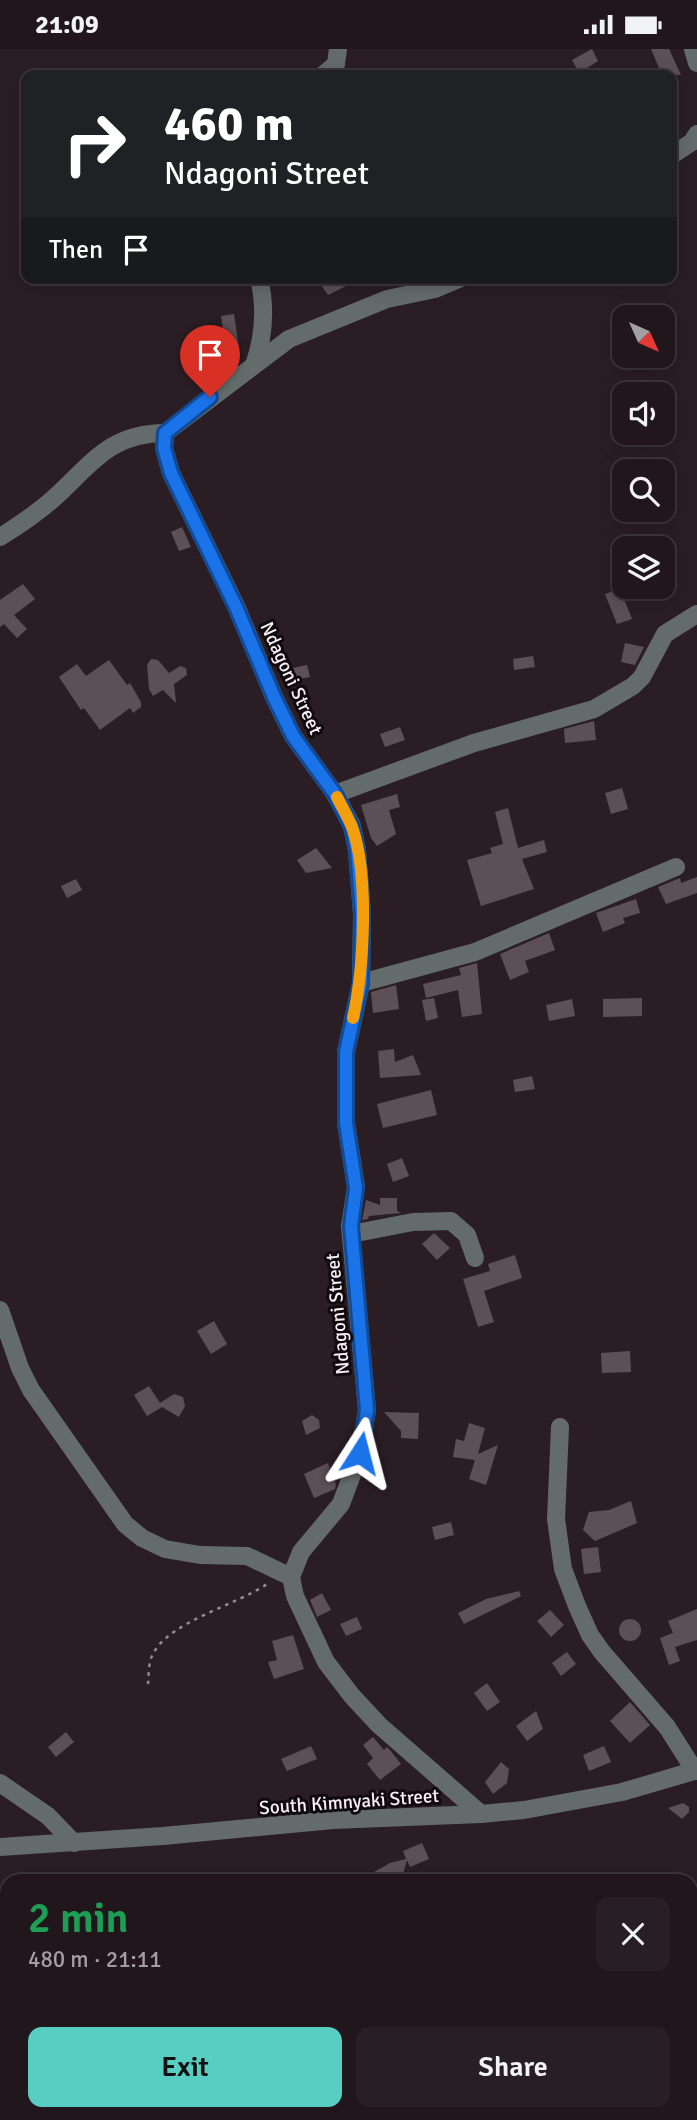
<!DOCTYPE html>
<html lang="en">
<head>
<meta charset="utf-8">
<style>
	body { margin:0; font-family:Signika,sans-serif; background:#281f24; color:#f1f3f6; height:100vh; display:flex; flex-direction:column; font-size:26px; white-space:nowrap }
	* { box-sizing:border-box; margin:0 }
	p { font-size:23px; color:#a29fa3 }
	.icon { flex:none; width:38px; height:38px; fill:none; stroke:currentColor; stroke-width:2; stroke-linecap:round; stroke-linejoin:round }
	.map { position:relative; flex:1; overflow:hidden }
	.side { position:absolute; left:0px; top:1825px; width:698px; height:247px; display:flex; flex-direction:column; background:#20161b; border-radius:21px 21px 0 0; box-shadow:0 4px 18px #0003,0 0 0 2px #3d353a }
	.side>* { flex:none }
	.guide { position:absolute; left:21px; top:21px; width:656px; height:214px; border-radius:14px; box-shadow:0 4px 18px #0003,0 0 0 2px #3d353a; background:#202124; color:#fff; overflow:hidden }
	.needle { width:46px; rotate:135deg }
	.controls { position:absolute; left:612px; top:256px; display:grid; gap:14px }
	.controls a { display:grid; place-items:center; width:63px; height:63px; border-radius:14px; background:#20161b; box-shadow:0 4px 18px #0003,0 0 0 2px #3d353a; font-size:35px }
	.pin { position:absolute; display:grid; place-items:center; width:60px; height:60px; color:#fff; margin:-72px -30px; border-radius:50% 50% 50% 0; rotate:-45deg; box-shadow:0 0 7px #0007 }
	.pin .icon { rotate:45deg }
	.me { position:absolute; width:77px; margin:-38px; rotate:9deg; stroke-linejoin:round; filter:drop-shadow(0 0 5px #0008) }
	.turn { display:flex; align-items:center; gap:24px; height:147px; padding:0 28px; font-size:32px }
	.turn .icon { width:91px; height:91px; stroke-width:2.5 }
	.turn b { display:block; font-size:49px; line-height:60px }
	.then { display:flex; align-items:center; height:66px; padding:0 28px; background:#0003; gap:14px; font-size:26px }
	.round { display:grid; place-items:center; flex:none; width:74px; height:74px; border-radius:14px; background:#281f24 }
	.summary { display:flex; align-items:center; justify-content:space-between; height:119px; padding:0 28px }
	h1 { font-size:42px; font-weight:600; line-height:52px; color:#1e9e55 }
	.button { display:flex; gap:14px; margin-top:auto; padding:14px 28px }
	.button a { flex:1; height:80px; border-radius:14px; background:#57cec1; color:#111; font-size:28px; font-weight:600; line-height:80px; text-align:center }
	.button a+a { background:#281f24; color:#f1f3f6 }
	.status { display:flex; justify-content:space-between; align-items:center; height:49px; padding:0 35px; background:#20161b; direction:ltr }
	.status svg { height:19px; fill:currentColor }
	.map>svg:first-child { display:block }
</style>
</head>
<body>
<div class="status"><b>21:09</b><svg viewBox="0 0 49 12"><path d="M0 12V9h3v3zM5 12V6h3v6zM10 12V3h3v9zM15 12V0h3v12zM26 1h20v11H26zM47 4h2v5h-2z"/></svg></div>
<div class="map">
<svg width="697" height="2071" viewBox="0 0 697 2071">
	<rect width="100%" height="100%" fill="#2a1e24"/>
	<g fill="#5d4f56">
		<path d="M592,0l6,12 -19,12 -7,-13z"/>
		<path d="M651,0h18l12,26h-38l16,-7z"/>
		<path d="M316,229h23l7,8 -18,9z"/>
		<path d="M234,265l5,35 -13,2 -5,-35z"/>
		<path d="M182,478l9,20 -12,4 -8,-19z"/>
		<path d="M23,535l12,15 -21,16 13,14 -10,9 -13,-14 -4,3v-27z"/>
		<path d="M620,540l12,30 -15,5 -12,-30z"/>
		<path d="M625,594l19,4 -9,18 -14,-3z"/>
		<path d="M533,607l2,11 -21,3 -1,-11z"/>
		<path d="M151,610l7,1 11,13 11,-7 6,2 1,7 -13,9 2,19 -13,-13 -10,6 -4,-7 -2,-24z"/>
		<path d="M109,611l18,25 3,-2 11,19v5l-8,6 -3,-5 -30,22 -16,-22 -3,2 -22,-33 18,-13 9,12z"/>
		<path d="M307,616l3,12 -20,4 -2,-12z"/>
		<path d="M594,672l2,19 -31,3 -1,-14z"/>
		<path d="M400,678l5,13 -20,7 -5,-13z"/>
		<path d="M622,739l6,21 -17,5 -6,-21z"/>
		<path d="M397,745l3,13 -11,3 7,24 -19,12 -6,-8 -10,-33z"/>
		<path d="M508,759l10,40 26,-8 3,12 -25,7 12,30 -53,17 -14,-46 25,-7 -2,-5 13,-4 -8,-32z"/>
		<path d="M316,799l16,20 -26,5 -9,-13z"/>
		<path d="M697,828v16l-31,11 -8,-17 22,-9 1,5z"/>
		<path d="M76,830l6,11 -15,8 -6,-12z"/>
		<path d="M636,850l4,14 -17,5 2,5 -22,9 -7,-19z"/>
		<path d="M549,884l6,17 -30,11 4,11 -19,8 -10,-26z"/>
		<path d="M477,914l5,51 -20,3 -4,-27 -32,8 -3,-14 38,-9 -2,-7z"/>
		<path d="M396,936l3,24 -26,4 -2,-21z"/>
		<path d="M434,949l4,20 -12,3 -4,-21z"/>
		<path d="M642,949v18l-39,1v-18z"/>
		<path d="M572,950l3,17 -26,5 -3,-16z"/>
		<path d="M394,1000l1,13 18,-7 8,20 -41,3 -2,-27z"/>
		<path d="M532,1027l3,13 -20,3 -2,-12z"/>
		<path d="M431,1041l6,25 -54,13 -6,-24z"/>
		<path d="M402,1109l7,18 -16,6 -6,-18z"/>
		<path d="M380,1149h17v13l4,2 -32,3 -1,3 -6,1 4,-20 14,5z"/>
		<path d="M434,1184l16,15 -13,12 -15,-16z"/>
		<path d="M515,1206l7,23 -38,13 10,31 -16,5 -15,-48 27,-8 -2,-7z"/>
		<path d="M214,1272l13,23 -16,10 -14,-23z"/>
		<path d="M630,1302l1,21 -29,1 -1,-20z"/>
		<path d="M149,1337l11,17 14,-9 9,3 2,9 -6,11 -17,-10 -15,9 -13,-21z"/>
		<path d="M384,1363l35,1 -1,26 -17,-1v-7z"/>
		<path d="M312,1366l7,5 1,8 -14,7 -4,-14z"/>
		<path d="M469,1374l16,5 -7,26 20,-9 -12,40 -17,-6 6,-19 -22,-3 3,-18 8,2z"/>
		<path d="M328,1414l8,21 -1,5 -21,9 -10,-24z"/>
		<path d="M631,1452l6,22 -42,18 -12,-11 6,-18 20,-2z"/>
		<path d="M451,1473l3,13 -19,5 -3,-13z"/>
		<path d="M598,1498l3,25 -17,2 -3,-25z"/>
		<path d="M519,1542l2,5 -57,28 -6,-11 28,-14z"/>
		<path d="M322,1544l9,17 -14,7 -7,-17z"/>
		<path d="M697,1560v31l-22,7 5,14 -11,4 -9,-27 13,-5 -5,-12z"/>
		<path d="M550,1561l14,15 -13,12 -14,-16z"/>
		<path d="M357,1568l5,12 -16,7 -6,-12z"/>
		<circle cx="630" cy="1581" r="11"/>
		<path d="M293,1586l11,34 -30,10 -6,-17 9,-2 -5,-19z"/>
		<path d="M567,1603l9,12 -15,12 -9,-13z"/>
		<path d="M487,1634l13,19 -13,9 -13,-18z"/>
		<path d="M630,1653l20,23 -20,18 -20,-22z"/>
		<path d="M536,1662l7,18 -16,12 -11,-15z"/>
		<path d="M66,1683l8,10 -18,15 -8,-10z"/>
		<path d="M373,1688l11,13 3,-3 3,3 11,14 -21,16 -13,-16 6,-6 -10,-13z"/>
		<path d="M311,1697l6,13 -30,12 -6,-12z"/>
		<path d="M604,1697l7,16 -22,9 -6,-16z"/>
		<path d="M501,1713l8,7 -2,14 -14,11 -8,-12z"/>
		<path d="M378,1742l5,13 -18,3 -4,-10z"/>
		<path d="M683,1754l6,4v5l-7,7 -14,-11z"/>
		<path d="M422,1794l7,16 -19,8 -3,-7 -4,14 -4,4 -12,3h-29l32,-18 16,-4 -3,-8z"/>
	</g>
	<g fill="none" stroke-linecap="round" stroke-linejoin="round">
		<g stroke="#958a8f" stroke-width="2.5" stroke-dasharray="3.5 5" stroke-linecap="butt">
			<path d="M148,1635c1,-10 0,-23 6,-32 18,-31 82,-47 113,-68"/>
			<path d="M525,2065l5,6"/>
			<path d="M405,2071l7,-6"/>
		</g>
		<g stroke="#646c6b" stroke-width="18">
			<path d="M693,0l4,14"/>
			<path d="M323,26l13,-11 2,-15"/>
			<path d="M672,106l20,-13 5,-8"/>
			<path d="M461,229l-26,11 -48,10 -98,40 -124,94 -1,15 7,25 65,133 38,91 19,39 42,58 17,32 5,24 5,64 -1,69 -15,69v71l10,64 -6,39 17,184 -7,43 -19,51 -40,48 -10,25 4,19 31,66 26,34 27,29 102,89"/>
			<path d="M254,316c10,-28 12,-57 5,-87"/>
			<path d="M0,488c18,-11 37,-24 53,-38 38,-34 56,-66 112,-66"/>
			<path d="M335,745l139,-51 120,-34 39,-23 9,-9 23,-43 32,-20"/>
			<path d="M361,934l114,-31 201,-85"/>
			<path d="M351,1185l62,-12 38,-1 16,14 8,23"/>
			<path d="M0,1261l20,58 11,22 94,134 17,14 23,11 35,6 47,1 44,21"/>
			<path d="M560,1378l-4,92 7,50 14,37 13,29 12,17 65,75 28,44"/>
			<path d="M0,1734l48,33 26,27"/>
			<path d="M0,1798l163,-11 170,-16 148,-6 43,-4 98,-18 75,-22"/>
		</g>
	</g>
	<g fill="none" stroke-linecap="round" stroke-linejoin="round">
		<g stroke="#114b97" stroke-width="18">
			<path id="route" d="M210,348l-45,36 -1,15 7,25 65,134 38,90 19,39 42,58 17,33 5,23 5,64 -1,69 -15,69v71l10,65 -5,38 16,184 -7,43"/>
		</g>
		<use href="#route" stroke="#1a73e8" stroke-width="12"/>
		<path stroke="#f59e0b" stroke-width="12" d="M337,748c5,10 11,20 15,30 17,47 12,142 1,191"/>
	</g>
	<g text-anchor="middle" stroke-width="6" stroke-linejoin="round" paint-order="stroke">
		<g font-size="19" fill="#f9f0f4" stroke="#0f0a0d">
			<text transform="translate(292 629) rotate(65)" y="7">Ndagoni Street</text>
			<text transform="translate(337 1265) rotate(-95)" y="7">Ndagoni Street</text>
			<text transform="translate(349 1752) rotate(-4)" y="7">South Kimnyaki Street</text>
		</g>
	</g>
</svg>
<div class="controls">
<a><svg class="needle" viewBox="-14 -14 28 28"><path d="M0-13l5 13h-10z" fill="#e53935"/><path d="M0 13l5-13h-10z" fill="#a29fa3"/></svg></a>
<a><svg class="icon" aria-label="sound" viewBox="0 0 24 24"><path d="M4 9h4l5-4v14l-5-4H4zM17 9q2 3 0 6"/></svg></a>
<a><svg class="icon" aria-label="search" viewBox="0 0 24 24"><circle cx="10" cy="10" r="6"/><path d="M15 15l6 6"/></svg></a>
<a><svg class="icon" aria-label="layers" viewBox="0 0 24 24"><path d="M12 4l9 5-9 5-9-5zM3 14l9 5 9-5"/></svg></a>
</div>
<div class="pin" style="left:210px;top:348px;background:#d93025"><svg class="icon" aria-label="arrive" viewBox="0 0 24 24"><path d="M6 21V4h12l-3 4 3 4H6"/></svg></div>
<svg class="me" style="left:360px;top:1404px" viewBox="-20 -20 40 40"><path d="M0-17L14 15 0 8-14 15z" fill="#1a73e8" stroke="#fff" stroke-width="4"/></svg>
<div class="guide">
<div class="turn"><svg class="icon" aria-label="right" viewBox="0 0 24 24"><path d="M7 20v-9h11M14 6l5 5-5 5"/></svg><div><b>460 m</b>Ndagoni Street</div></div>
<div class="then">Then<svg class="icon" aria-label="arrive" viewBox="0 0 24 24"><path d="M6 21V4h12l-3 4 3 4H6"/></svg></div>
</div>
<section class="side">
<div class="summary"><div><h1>2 min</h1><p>480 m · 21:11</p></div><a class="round"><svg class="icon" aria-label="close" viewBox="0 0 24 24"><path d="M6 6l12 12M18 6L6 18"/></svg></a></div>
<div class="button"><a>Exit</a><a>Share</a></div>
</section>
</div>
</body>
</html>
